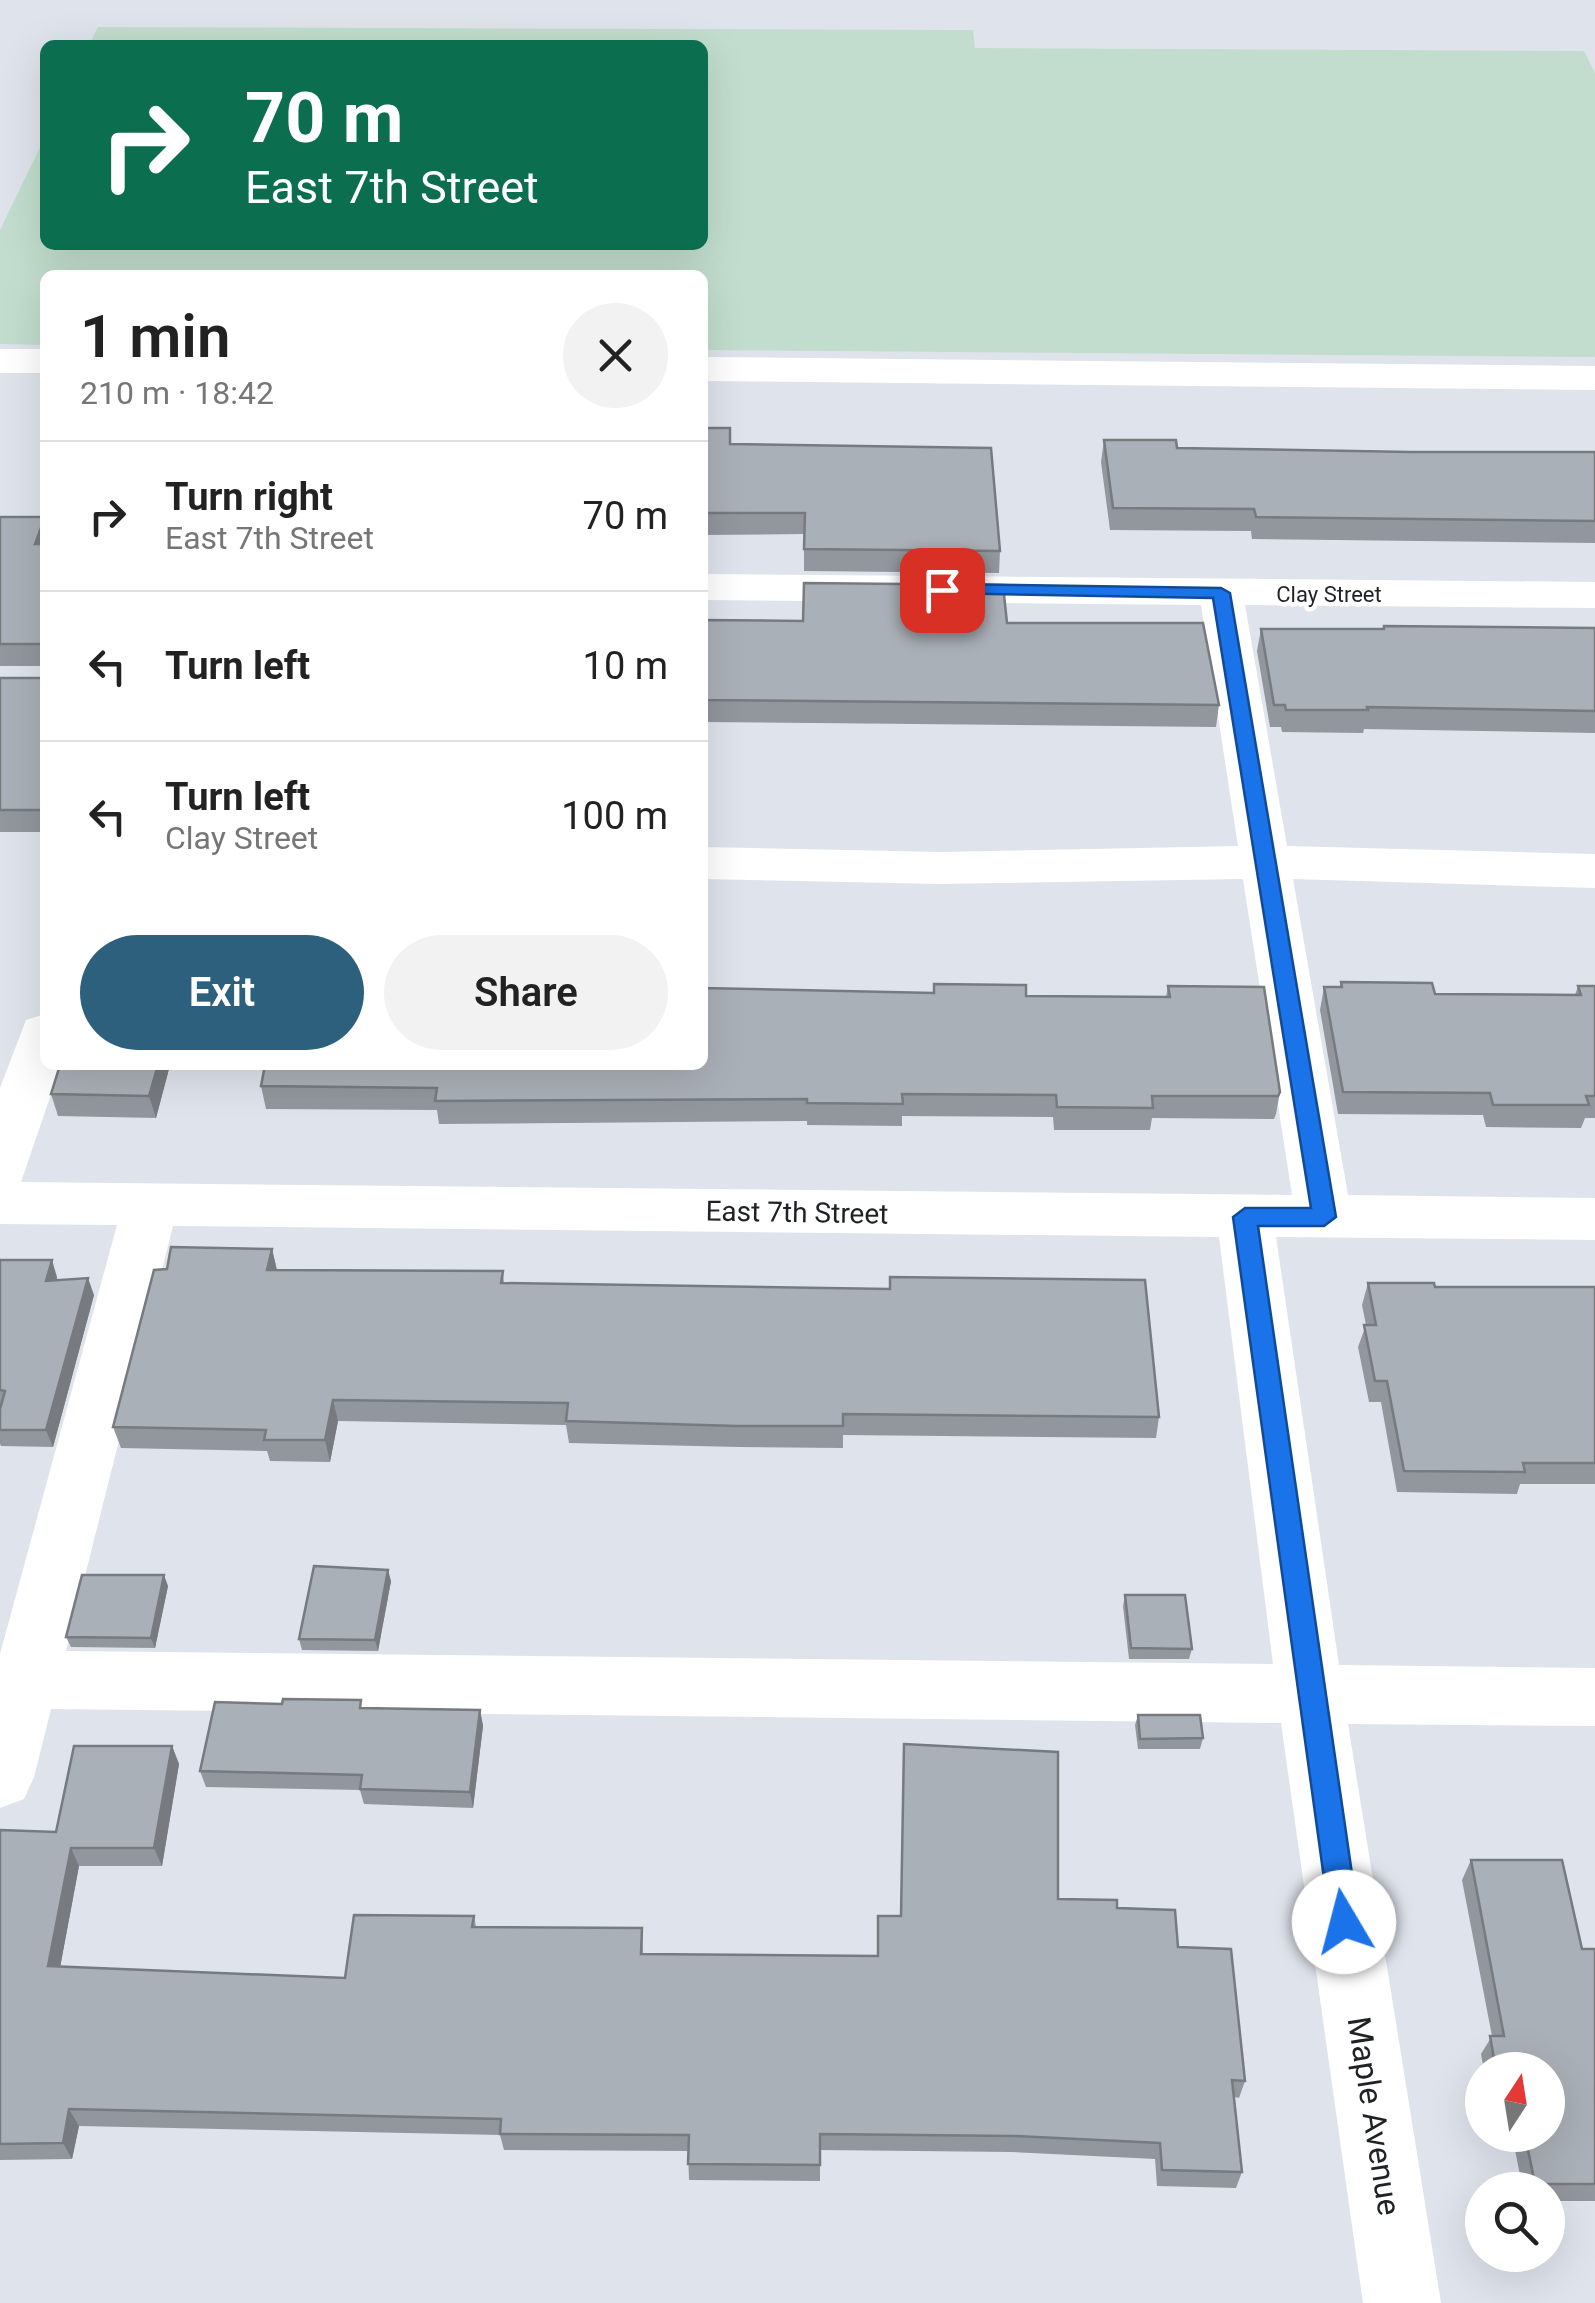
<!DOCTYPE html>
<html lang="en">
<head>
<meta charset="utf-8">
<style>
	body { margin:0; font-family:Roboto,sans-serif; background:#f2f2f2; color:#222; height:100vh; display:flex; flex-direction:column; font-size:38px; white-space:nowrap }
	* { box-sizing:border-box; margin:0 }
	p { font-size:32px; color:#767676 }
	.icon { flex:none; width:55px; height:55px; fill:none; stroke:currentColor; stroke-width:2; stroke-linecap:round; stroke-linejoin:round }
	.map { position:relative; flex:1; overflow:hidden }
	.side { position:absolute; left:40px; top:270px; width:668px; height:800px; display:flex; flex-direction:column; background:#fff; border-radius:15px; box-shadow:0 10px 40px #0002 }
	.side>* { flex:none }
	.top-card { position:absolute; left:40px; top:40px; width:668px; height:210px; border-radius:15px; box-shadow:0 10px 40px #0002; background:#0b6e4f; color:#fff; overflow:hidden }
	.needle { width:65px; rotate:12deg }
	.fabs { position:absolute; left:1465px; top:2052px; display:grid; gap:20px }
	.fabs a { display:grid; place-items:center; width:100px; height:100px; border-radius:50%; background:#fff; box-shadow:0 10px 40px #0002; font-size:50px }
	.pin { position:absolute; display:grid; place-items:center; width:85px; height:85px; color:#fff; margin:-42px; border-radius:20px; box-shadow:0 5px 15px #0006 }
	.me { position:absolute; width:110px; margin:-55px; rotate:352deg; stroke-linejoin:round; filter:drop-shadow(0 0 8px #0008) }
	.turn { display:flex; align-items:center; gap:35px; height:210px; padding:0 40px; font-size:45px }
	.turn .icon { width:130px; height:130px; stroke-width:2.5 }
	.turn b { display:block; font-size:70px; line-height:85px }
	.round { display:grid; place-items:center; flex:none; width:105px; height:105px; border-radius:52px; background:#f2f2f2 }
	.summary { display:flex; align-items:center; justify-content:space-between; height:170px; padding:0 40px }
	h1 { font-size:60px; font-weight:600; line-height:75px }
	.cta { display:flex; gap:20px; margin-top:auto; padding:20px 40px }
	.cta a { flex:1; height:115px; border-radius:60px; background:#2d607d; color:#fff; font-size:40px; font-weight:600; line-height:115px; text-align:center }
	.cta a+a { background:#f2f2f2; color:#222 }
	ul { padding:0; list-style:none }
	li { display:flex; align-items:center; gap:30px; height:150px; padding:0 40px; border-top:2px solid #e0e0e0 }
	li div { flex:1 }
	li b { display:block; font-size:38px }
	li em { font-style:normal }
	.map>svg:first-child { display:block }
</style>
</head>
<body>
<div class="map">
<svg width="1595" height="2303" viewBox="0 0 1595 2303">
	<rect width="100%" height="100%" fill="#dfe4ec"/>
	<path fill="#c2ddcd" d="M98,27l875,3 2,18 609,3 11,22v284l-892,-7 -1,-75h-657v70l-45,-1v-114l45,-93v108h657v-200h-613z"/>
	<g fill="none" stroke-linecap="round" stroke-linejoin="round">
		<g fill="#fff" fill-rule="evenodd">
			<rect x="0" y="349" width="45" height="24"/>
			<path d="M702,357l893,9v24l-893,-9z"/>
			<path d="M702,574l893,8v26l-350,-3 42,241 308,8v34l-302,-9 55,316 247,3v42l-319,-3 63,428 256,3v58l-247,-2 93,579h-78l-82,-580 -1230,-14 -17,68 -10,22 -24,9v-154l117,-429 -117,-1v-136l26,-68 19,-6v51h16l-40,117 1271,13 -49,-316 -303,5 -238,-5v-32l238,5 298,-6 -37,-241 -499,-5zM173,1226l1046,11 54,427 -1207,-13z"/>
		</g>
	</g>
	<g fill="#92979d">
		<path d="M702,428l28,16 270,107 -1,22 -195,-2v-37l-102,1z"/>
		<path d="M1104,440l73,8 234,4h184v91l-343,-4 -1,-8 -141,-1 -9,-68z"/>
		<path d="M0,517h45v315h-45v-154h42v-12h-42z"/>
		<path d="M702,620l305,3 212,82 -3,22 -514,-5z"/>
		<path d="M1384,626l211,2v105l-231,-4 -1,4 -81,-1 -1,-5h-11l-13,-76 4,-22h122z"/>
		<path d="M1341,982l94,12 140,1 3,-9h17v132h-10l-4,10 -95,-1 -3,-12 -145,-1 -18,-104 4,-23h16z"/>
		<path d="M934,984l92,12 140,1 2,-11 112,106 -4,22 -2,5 -122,-1 -2,12h-96l-1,-13 -151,-1v10l-95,-1v-4l-368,3 -2,-14 -171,-1 -5,-23 672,-93z"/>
		<path d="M170,1065l-14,53 -98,-2 -7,-22z"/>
		<path d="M272,1249l5,21 226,1 1,13 655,133 -3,21 -313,-3v13l-105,-1 -169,-4 -3,-18 -228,-4 -8,41 -60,-1 -3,-10 -146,-3 -8,-21 54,-158z"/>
		<path d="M0,1260l57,17v3l37,15 -41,152 -52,-1 -1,-2z"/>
		<path d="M1368,1283l67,4h160v197h-75l-3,10 -120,-2 -16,-90h-12l-11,-55 8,-22 -4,-20z"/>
		<path d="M391,1581l-13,70 -76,-1 -3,-11z"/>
		<path d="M168,1586l-13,62 -84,-1 -5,-10z"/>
		<path d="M1125,1595l67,54 -3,10h-60l-6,-53z"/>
		<path d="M363,1708l117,2 3,16 -10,82 -109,-4 -4,-14 -154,-3 -6,-16z"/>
		<path d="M1138,1715l65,23 -3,11h-62l-3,-24z"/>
		<path d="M904,1744l154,155 59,9 61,39 67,134 -6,17 -5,-1 8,75 -6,16 -79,-2 -2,-27 -144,-7 -191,-2v31l-131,-1 -1,-29 -184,-1 -4,-15 -421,-9 -7,33 -72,1v-330l56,2 116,-86 7,18 -17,102h-83l-19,101 285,11 129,-62 2,11 166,1 1,26 234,2 1,-40h23z"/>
		<path d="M1471,1860l111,89h13v252h-47v-11h-25l-11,-55h36v-65h-64l-3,-16 11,-18 -30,-156z"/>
	</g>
	<g fill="#777b80">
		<path d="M45,519v36l-10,-11z"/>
		<path d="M158,1065h12l-14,53 -7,-22z"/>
		<path d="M272,1249l5,22 -10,-1z"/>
		<path d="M52,1260l5,17 -5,21 -6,-17z"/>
		<path d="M88,1278l6,17 -41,152 -7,-17z"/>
		<path d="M333,1400l5,21 -8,41 -5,-22z"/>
		<path d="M388,1570l3,11 -13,70 -3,-11z"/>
		<path d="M164,1575l4,11 -13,62 -4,-10z"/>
		<path d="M480,1710l3,16 -10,82 -3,-16z"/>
		<path d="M172,1746l7,18 -17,102 -8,-18z"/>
		<path d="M71,1848l8,18 -22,118 -9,-18z"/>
		<path d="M69,2109l10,17 -7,33 -9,-16z"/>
	</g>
	<g fill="#aab0b7" stroke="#777b80" stroke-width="2.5">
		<path d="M702,428h28v16l261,4 9,103 -196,-2 1,-36h-103z"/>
		<path d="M1104,440h72l1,8 234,4h184v69l-339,-4 -2,-8 -141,-1z"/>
		<path d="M0,517h45l-10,27h10v259l-2,7h-43v-132h42v-34h-42z"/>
		<path d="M804,583l199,2 4,38h196l16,82 -517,-5v-80l101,1z"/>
		<path d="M1384,626l211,2v83l-228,-4 1,3h-82l-1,-5h-11l-13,-76h123z"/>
		<path d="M1341,982l91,1 3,11 146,1 -3,-9h17v110h-9l3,9h-96l-3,-12 -147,-1 -19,-105h18z"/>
		<path d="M934,984l92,1v11l144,1 -2,-11 96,1 16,105 -2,4h-126l1,12 -96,-1 -1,-12 -154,-1 1,10 -96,-1v-4l-372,2 2,-13 -176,-2 4,-21h437v-77l232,5z"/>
		<path d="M60,1065h98l-9,31 -98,-2z"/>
		<path d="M171,1247l101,2 -5,21 236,1 -2,12 389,6v-12l255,3 14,137 -316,-3v12h-106l-171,-5 2,-18 -235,-3 -8,40h-61l2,-10 -153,-3 41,-157 13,-1z"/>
		<path d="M0,1260h52l-6,21 42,-3 -42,152h-46v-21l5,-18 -5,-1z"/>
		<path d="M1368,1283h66l1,4h160v176h-72l2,9 -121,-1 -17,-90h-12l-11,-56h12z"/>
		<path d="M314,1566l74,4 -13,70 -76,-1z"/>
		<path d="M82,1575h82l-13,63 -85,-1z"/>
		<path d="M1125,1595h60l7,54 -61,-1z"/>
		<path d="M283,1699l78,1 -1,8 120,2 -10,82 -110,-3 2,-14 -162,-4 15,-69 67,2z"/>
		<path d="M1138,1715h62l3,23 -63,1z"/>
		<path d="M904,1744l154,8v147l59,1v8l58,2 3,37 53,2 14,132 -13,-1 10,92 -80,-2 -2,-27 -146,-7 -194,-2v31l-132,-1 1,-29 -189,-1 1,-15 -432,-10 -6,34 -63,1v-314l56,2 18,-86h98l-18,102h-83l-23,118 297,12 9,-63 120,1 -2,11 170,1 -1,26 237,2v-40h23z"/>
		<path d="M1471,1860h91l20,89h13v235h-60l-10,-49h23v-65h-52l-6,-34h14z"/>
	</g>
	<path fill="#1a73e8" stroke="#114b97" stroke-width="2.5" d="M942,584l279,4 9,5 106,624 -12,9h-66l101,696 -4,10 -11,4 -10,-4 -4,-10 -97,-705 12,-9h66l-98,-610 -277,-5 -3,-3z"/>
	<g text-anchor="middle" stroke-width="9" stroke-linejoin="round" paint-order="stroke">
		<g font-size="22" fill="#1f2124" stroke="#fff">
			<text x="1329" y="602">Clay Street</text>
		</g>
		<g font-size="28" fill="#1f2124" stroke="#fff">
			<text transform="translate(797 1212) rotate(1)" y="10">East 7th Street</text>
		</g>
		<g font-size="32" fill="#1f2124" stroke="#fff">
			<text transform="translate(1374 2116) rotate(81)" y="11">Maple Avenue</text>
		</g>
	</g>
</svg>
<div class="fabs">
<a><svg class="needle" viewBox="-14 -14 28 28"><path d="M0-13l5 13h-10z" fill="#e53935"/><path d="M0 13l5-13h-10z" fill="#767676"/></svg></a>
<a><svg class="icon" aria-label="search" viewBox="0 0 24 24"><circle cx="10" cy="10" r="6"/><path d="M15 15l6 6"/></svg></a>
</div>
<div class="pin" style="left:942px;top:590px;background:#d93025"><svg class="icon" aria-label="arrive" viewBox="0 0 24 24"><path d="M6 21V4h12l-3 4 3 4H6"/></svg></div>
<svg class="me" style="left:1344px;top:1922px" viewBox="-20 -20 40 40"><circle r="19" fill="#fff"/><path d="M0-13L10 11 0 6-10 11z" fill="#1a73e8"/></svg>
<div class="top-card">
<div class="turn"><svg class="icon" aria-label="right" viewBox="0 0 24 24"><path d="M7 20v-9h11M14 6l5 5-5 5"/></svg><div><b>70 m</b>East 7th Street</div></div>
</div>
<section class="side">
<div class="summary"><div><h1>1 min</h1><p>210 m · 18:42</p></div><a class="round"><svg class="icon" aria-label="close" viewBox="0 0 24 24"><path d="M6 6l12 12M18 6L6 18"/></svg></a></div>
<ul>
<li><svg class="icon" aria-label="right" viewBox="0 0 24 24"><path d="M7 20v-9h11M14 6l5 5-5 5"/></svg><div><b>Turn right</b><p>East 7th Street</p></div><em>70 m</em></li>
<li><svg class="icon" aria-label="left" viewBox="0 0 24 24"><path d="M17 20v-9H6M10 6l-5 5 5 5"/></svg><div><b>Turn left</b></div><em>10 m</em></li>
<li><svg class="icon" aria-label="left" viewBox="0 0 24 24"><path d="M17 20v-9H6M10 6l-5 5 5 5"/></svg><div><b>Turn left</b><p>Clay Street</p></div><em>100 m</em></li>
</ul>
<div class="cta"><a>Exit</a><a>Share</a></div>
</section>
</div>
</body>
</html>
